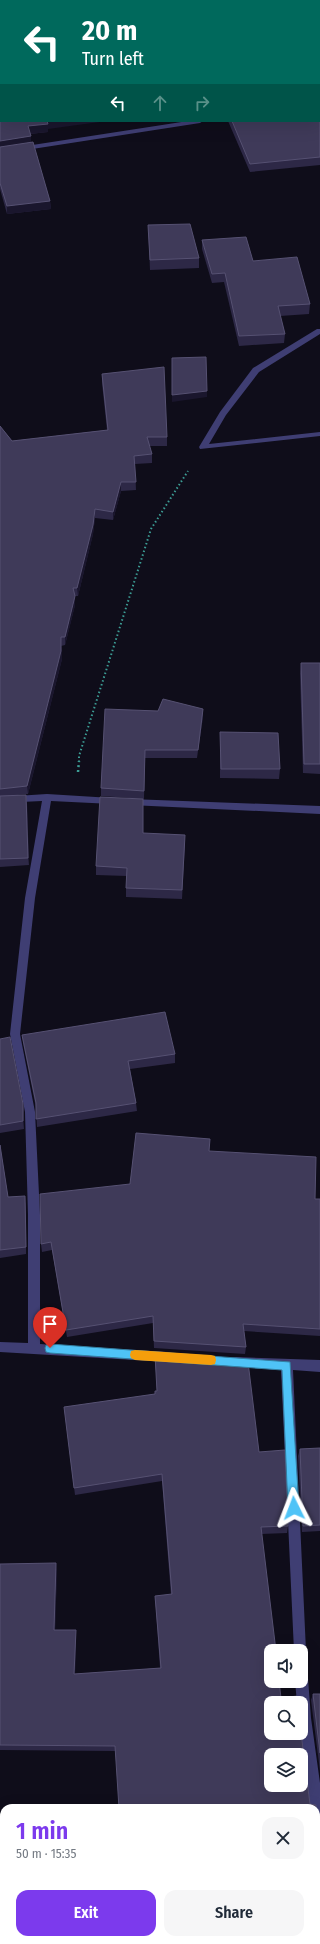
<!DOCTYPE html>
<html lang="en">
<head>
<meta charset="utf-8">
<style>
	body { margin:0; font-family:"Fira Sans Condensed",sans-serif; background:#f6f6f7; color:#1f2937; height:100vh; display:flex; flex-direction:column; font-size:15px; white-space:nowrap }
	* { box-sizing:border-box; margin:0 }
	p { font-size:13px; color:#747a83 }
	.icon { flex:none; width:22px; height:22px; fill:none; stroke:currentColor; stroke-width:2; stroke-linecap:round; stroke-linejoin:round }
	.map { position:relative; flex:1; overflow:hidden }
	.drawer { position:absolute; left:0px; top:1804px; width:320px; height:140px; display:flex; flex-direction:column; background:#fff; border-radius:12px 12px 0 0; box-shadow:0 4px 16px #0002 }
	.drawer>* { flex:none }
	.banner { position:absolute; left:0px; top:0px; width:320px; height:122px; box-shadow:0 4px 16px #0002; background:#00695c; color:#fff; overflow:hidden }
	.tools { position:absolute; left:264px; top:1644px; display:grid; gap:8px }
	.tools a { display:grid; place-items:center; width:44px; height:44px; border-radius:8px; background:#fff; box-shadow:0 4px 16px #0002; font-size:20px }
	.pin { position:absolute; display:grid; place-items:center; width:34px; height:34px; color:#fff; margin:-41px -17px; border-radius:50% 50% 50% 0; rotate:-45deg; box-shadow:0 0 4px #0007 }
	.pin .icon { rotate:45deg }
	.me { position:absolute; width:44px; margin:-22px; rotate:357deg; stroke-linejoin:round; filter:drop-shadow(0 0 3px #0008) }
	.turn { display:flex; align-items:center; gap:14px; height:84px; padding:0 16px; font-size:18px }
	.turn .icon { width:52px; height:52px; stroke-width:2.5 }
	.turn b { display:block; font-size:28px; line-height:34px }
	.lanes { display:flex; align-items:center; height:38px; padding:0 16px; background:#0003; justify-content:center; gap:20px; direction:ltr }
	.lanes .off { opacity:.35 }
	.round { display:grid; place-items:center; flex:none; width:42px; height:42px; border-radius:12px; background:#f6f6f7 }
	.head { display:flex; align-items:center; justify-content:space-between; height:68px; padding:0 16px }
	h1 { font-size:24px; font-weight:600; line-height:30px; color:#7c3aed }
	.primary-button { display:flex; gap:8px; margin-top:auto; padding:8px 16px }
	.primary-button a { flex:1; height:46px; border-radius:12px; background:#7c3aed; color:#fff; font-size:16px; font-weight:600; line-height:46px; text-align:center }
	.primary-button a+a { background:#f6f6f7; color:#1f2937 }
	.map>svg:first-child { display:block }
</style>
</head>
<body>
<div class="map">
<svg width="320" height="1944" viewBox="0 0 320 1944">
	<rect width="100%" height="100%" fill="#0f0d1a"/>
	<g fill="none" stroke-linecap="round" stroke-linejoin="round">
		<path stroke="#3c9d95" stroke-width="2" stroke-dasharray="1.5 2.5" stroke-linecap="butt" d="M79,762v-6l72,-227 37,-58"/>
		<path stroke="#3c9d95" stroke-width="2.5" stroke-dasharray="2 3" stroke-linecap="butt" d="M78,772l1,-11"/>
		<g fill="#3f3e73" fill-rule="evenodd">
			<rect x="0" y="11" width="1" height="4"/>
			<path d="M188,121h15l-3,2 -200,31v-4z"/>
			<path d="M317,329h3v5l-61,38 -33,43 -17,29 111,-12v4l-120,13 -1,-2 21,-35 33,-44z"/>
			<path d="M47,794l65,4 5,3 -5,3 -61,-3 -16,97 -15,136 15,78 5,103v129l128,8 4,1 2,4 -2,4 -4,1 -168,-10v-10l28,1v-128l-3,-103 -15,-78 15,-136 17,-97 -42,2v-6z"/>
			<path d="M130,799l190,7v8l-190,-9 -5,-3z"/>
			<path d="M236,1357l84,3v12l-27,-2 13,281 -1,5 -4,1v-6h-7l-13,-281 -45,-3 -4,-1 -2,-4 2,-4z"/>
			<path d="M301,1659l5,1 1,5 4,53 9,65v54l-4,-2v-27h-6l-10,-75h1v-30h-4l-2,-22h6z"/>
		</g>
	</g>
	<g fill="#2d2846">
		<path d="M28,0h292v165l-70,7 -22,-51h91v-120h-291z"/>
		<path d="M0,38l48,91v3l-18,2 1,8 19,59 1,8 -44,5 -7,-25z"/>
		<path d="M148,225l51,33v10l-49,2z"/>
		<path d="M202,240l51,21 57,43 -1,10 -29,2 5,18 -1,9 -45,3 -15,-64 -12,1 -10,-34z"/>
		<path d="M102,374l65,63v9h-18l3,8v9l-17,1 1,26 -15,1 -8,29 -18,-2 -2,16 -15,62h-3v9l-10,40 -4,1 1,13 -34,135 -21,2 20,7 2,62 -29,2v-441l12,15 95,-11 -5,-47z"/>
		<path d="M301,663h19v111l-17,-1 -3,-100z"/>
		<path d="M203,709v8l-6,41h-52l-1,41 -43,-3v-8l57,-77z"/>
		<path d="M220,732l60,37 -1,10 -59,-1z"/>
		<path d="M143,799v34l42,10 -3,56 -56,-2v-9l1,-12 -31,-1v-9z"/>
		<path d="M22,1035l153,19v9l-45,6 6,34 1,8 -100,16 -1,-19 -13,-65z"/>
		<path d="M0,1039l23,65 1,8v17l-24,4z"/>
		<path d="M0,1145l8,52 18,6v51l-26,4z"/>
		<path d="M209,1151l106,48h5v137l-76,-5 2,16 -1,7 -91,-6 -1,-25 -86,14 -15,-87 -10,2 -1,-8 89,-60z"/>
		<path d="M155,1355l104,97 29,74 -1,7 -26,1 10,169 45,237 -201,-189 -115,-1v-186l57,5 -2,61 21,6 -1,38 85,-6 -5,-72 16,-1 -9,-114 -87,14 -11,-88 91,-13 2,-3z"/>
		<path d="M320,1448v83l-18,1 -4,-76 2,-7z"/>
		<path d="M313,1694h7v77l-9,-71z"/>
	</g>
	<g fill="#1a162d">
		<path d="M47,121h60l-59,8v3l-19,2 -1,-8z"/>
		<path d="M31,136v8l-31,5v-8z"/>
		<path d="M50,201l1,8 -44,5v-8z"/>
		<path d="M207,391v6l-35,5v-7z"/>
		<path d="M121,482v9l-8,29v-8z"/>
		<path d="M95,509v9l-2,16 -15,62 -1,-8z"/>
		<path d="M75,596v9l-10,40v-8z"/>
		<path d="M61,637l1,22 -34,135 -1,-8z"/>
		<path d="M203,709v8l-6,41 1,-8z"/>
		<path d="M26,795l1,8 2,62 -1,-7z"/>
		<path d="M23,1104l1,8v17l-1,-8z"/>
		<path d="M25,1196l1,7v51v-7z"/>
		<path d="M56,1563l1,6 -2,67 -1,-6z"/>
		<path d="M76,1630v6l-1,43 -1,-5z"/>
	</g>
	<g fill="#3f3a59" stroke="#565172" fill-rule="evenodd">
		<path d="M29,0h291v91h-1v-90h-289z"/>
		<path d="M0,38h1v83h46l1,3 -20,2 3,10 -31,5z"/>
		<path d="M319,97h1v60l-70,7 -18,-43h87z"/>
		<path d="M33,142l17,59 -43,5 -7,-23v-36z"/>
		<path d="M190,224l9,34 -49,2 -2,-35z"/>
		<path d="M246,237l7,24 44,-4 13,47 -32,2 7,28 -46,2 -14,-63 -13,1 -10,-34z"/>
		<path d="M206,357l1,34 -35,4v-37z"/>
		<path d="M164,367l3,70h-20l5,17 -18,2 2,26h-15l-8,30 -18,-3 -2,16 -16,63h-4l2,8 -10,41h-4v14l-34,135 -27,3v-363l12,15 96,-11 -6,-56z"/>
		<path d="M301,663h19v101h-16z"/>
		<path d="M163,699l40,10 -5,41h-53l-1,41 -43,-3 4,-79 53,2z"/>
		<path d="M220,732l58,1 2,36h-59z"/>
		<path d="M26,795l2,63 -28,1v-63z"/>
		<path d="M100,797l43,2v34l42,2 -3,55 -56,-2 1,-20 -31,-2z"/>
		<path d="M165,1012l10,42 -47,7 8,42 -100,16v-16l-14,-68z"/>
		<path d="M10,1037l13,67v17l-23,4v-86z"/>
		<path d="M136,1133l74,6 -1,12 107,6 -1,42h5v130l-77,-5 3,23 -92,-6 -1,-25 -87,14 -15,-88 -10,2 -1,-50 90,-10z"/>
		<path d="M0,1145l8,52 17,-1 1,51 -26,3z"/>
		<path d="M155,1355l93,7 11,90 26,-2 3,76 -27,1 15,124h-5v30h8l2,17 16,-2v3h4v4h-30v30h30l9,71 6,1v26l4,2v111h-202v-4h198v-132h-197l-4,-62 -115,-1v-181l56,-1 -2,67h22l-2,44 87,-6 -6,-72 17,-2 -10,-120 -88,14 -10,-81 91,-13v-3h2zM271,1755h30v30h-30z"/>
		<path d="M320,1448v77l-17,1 -3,-77z"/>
		<path d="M313,1694h7v59z"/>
	</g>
	<path fill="#4fc3f7" stroke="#337fa1" d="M50,1344l240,18 9,146 -2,4 -3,2 -4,-2 -2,-4 -6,-138 -232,-17 -4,-1 -1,-4 1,-3z"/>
	<path fill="#f59e0b" d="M135,1350l76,5 4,1 1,4 -1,4 -4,1 -76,-5 -4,-2 -1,-3 1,-4z"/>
</svg>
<div class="tools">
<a><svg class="icon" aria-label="sound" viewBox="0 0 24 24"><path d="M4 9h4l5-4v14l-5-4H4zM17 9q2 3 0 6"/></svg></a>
<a><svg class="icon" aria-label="search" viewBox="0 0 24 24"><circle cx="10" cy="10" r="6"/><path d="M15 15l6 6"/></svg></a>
<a><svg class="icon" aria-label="layers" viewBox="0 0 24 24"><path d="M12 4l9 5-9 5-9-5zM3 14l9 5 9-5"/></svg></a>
</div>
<div class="pin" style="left:50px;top:1348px;background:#d93025"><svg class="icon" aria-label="arrive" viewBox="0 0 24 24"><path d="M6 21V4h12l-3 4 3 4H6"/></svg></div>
<svg class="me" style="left:294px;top:1508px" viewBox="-20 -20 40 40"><path d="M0-17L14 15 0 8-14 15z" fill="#4fc3f7" stroke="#fff" stroke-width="4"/></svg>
<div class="banner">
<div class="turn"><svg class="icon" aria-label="left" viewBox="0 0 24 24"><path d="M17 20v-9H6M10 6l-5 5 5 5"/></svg><div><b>20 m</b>Turn left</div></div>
<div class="lanes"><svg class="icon" aria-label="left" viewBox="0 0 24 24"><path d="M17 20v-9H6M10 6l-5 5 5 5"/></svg><svg class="icon off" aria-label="ahead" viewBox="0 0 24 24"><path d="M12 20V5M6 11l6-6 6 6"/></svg><svg class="icon off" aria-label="right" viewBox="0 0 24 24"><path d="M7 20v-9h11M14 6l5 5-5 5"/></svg></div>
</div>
<section class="drawer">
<div class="head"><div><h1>1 min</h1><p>50 m · 15:35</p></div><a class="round"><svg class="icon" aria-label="close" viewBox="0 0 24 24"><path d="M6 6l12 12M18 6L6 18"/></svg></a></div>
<div class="primary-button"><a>Exit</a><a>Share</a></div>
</section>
</div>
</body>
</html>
